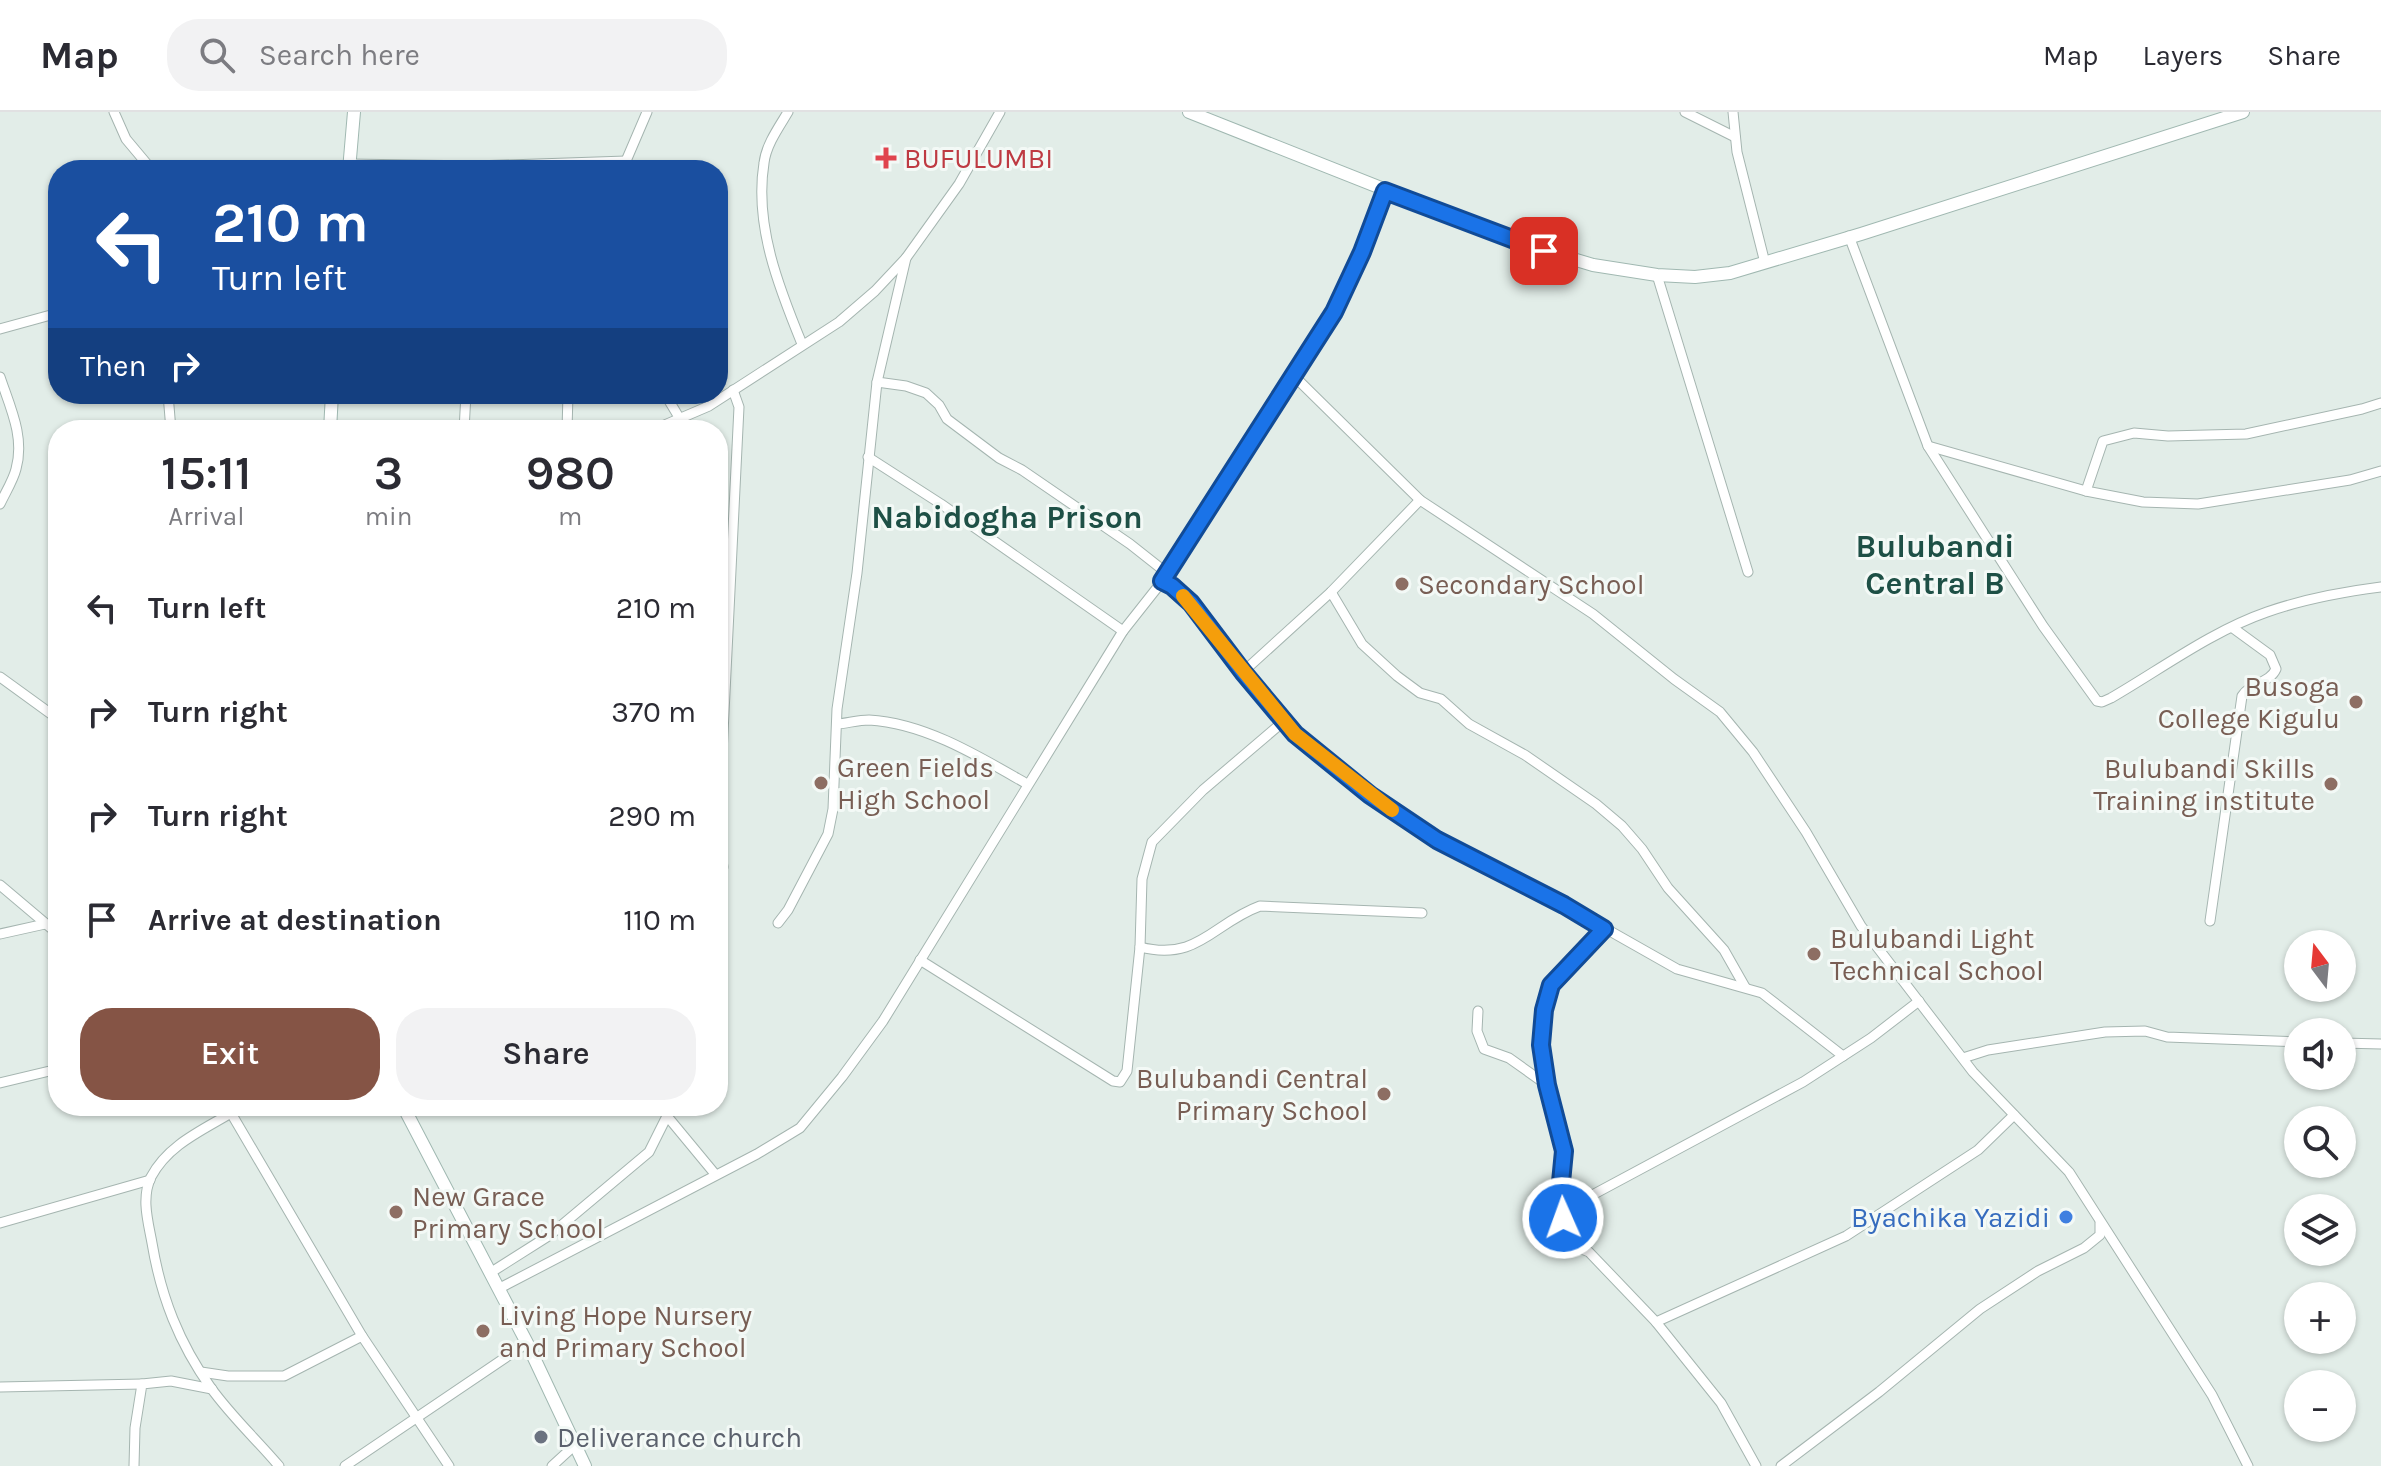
<!DOCTYPE html>
<html lang="en">
<head>
<meta charset="utf-8">
<style>
	body { margin:0; font-family:Karla,sans-serif; background:#f2f2f3; color:#2b2b33; height:100vh; display:flex; flex-direction:column; font-size:30px; white-space:nowrap }
	* { box-sizing:border-box; margin:0 }
	p { font-size:26px; color:#7c7c81 }
	.icon { flex:none; width:44px; height:44px; fill:none; stroke:currentColor; stroke-width:2; stroke-linecap:round; stroke-linejoin:round }
	.map { position:relative; flex:1; overflow:hidden }
	.drawer { position:absolute; left:48px; top:308px; width:680px; height:696px; display:flex; flex-direction:column; background:#fff; border-radius:32px; box-shadow:0 2px 6px #0004 }
	.drawer>* { flex:none }
	.guide { position:absolute; left:48px; top:48px; width:680px; height:244px; border-radius:32px; box-shadow:0 2px 6px #0004; background:#1a4fa0; color:#fff; overflow:hidden }
	.needle { width:52px; rotate:344deg }
	.controls { position:absolute; left:2284px; top:818px; display:grid; gap:16px }
	.controls a { display:grid; place-items:center; width:72px; height:72px; border-radius:50%; background:#fff; box-shadow:0 2px 6px #0004; font-size:40px }
	.pin { position:absolute; display:grid; place-items:center; width:68px; height:68px; color:#fff; margin:-34px; border-radius:16px; box-shadow:0 4px 12px #0006 }
	.me { position:absolute; width:88px; margin:-44px; rotate:358deg; stroke-linejoin:round; filter:drop-shadow(0 0 6px #0008) }
	.turn { display:flex; align-items:center; gap:28px; height:168px; padding:0 32px; font-size:36px }
	.turn .icon { width:104px; height:104px; stroke-width:2.5 }
	.turn b { display:block; font-size:56px; line-height:68px }
	.then { display:flex; align-items:center; height:76px; padding:0 32px; background:#0003; gap:16px; font-size:30px }
	.eta { display:flex; justify-content:space-evenly; align-items:center; height:136px; text-align:center }
	.eta b { font-size:48px; font-weight:600; line-height:56px }
	.primary-button { display:flex; gap:16px; margin-top:auto; padding:16px 32px }
	.primary-button a { flex:1; height:92px; border-radius:32px; background:#855445; color:#fff; font-size:32px; font-weight:600; line-height:92px; text-align:center }
	.primary-button a+a { background:#f2f2f3; color:#2b2b33 }
	ul { padding:0; list-style:none }
	li { display:flex; align-items:center; gap:24px; height:104px; padding:0 32px }
	li div { flex:1 }
	li b { display:block; font-size:30px }
	li em { font-style:normal }
	header { display:flex; align-items:center; gap:48px; box-sizing:border-box; height:112px; padding:0 40px; background:#fff; border-bottom:2px solid #e1e1e2 }
	header strong { font-size:38px }
	nav { display:flex; gap:44px; margin-inline-start:auto; font-size:28px }
	.search { width:560px; height:72px; background:#f2f2f3; display:flex; align-items:center; gap:20px; box-sizing:border-box; padding:0 28px; border-radius:32px; color:#7c7c81; font-size:30px }
	.map>svg:first-child { display:block }
</style>
</head>
<body>
<header>
<strong>Map</strong>
<div class="search"><svg class="icon" aria-label="search" viewBox="0 0 24 24"><circle cx="10" cy="10" r="6"/><path d="M15 15l6 6"/></svg>Search here</div>
<nav><a>Map</a><a>Layers</a><a>Share</a></nav>
</header>
<div class="map">
<svg width="2381" height="1354" viewBox="0 0 2381 1354">
	<rect width="100%" height="100%" fill="#e2ede8"/>
	<g fill="none" stroke-linecap="round" stroke-linejoin="round">
		<g stroke="#a5b5b0" stroke-width="11">
			<g id="street">
				<path d="M114,0l12,27 26,31"/>
				<path d="M788,0c-9,15 -22,33 -24,51 -10,62 15,125 38,181"/>
				<path d="M1685,0l50,25"/>
				<path d="M1733,0l4,40 28,111"/>
				<path d="M350,52l126,2 150,-5"/>
				<path d="M627,58l-1,-9 21,-49"/>
				<path d="M1849,124l79,210 115,180 54,75 5,1 9,-4c50,-29 101,-67 156,-86 37,-13 75,-20 114,-25"/>
				<path d="M1657,163l91,297"/>
				<path d="M0,217l58,-16"/>
				<path d="M1294,264l126,124 173,114 81,65 46,33 33,40 53,80 55,94 112,146 96,100 143,223 36,71"/>
				<path d="M0,265c10,30 25,60 16,92 -3,12 -11,24 -16,35"/>
				<path d="M877,270l29,4 20,7 13,12 8,14 52,39 23,12 108,74 38,30"/>
				<path d="M168,282l3,36"/>
				<path d="M665,282l15,25"/>
				<path d="M464,318l2,-36"/>
				<path d="M567,318l1,-36"/>
				<path d="M653,318l56,-24 130,-84 36,-31 31,-33 53,-74 41,-72"/>
				<path d="M1928,334l158,45 57,11 55,2 152,-24 31,-9"/>
				<path d="M868,345l73,47 182,127"/>
				<path d="M2086,379l17,-50 31,-8 34,3 78,-2 116,-25 19,-6"/>
				<path d="M1162,469l10,5 19,17 52,69 52,62 75,61 67,45 127,65 113,64 85,24 81,63"/>
				<path d="M1331,480l31,52 35,32 23,17 21,6 28,25 56,31 71,49 26,22 20,23 26,39 56,62 21,37"/>
				<path d="M1243,560l88,-80 89,-92"/>
				<path d="M0,565l58,42"/>
				<path d="M838,612c10,-1 21,-4 31,-4 56,3 111,37 158,64"/>
				<path d="M723,755l-5,-32 21,-428 -6,-17"/>
				<path d="M0,773l58,49"/>
				<path d="M2210,809l32,-225c8,-13 28,-13 34,-27l-6,-14 -37,-27"/>
				<path d="M778,811l10,-13 40,-76 5,-25 4,-100 20,-136 20,-191 29,-124"/>
				<path d="M0,822l45,-10"/>
				<path d="M1140,835c58,15 73,-24 120,-41l162,7"/>
				<path d="M920,848l193,121 7,1 7,-11 13,-124 2,-68 10,-37 51,-52 81,-69"/>
				<path d="M1478,899l-1,20 7,18 25,9 38,27 17,66 -5,52 4,15"/>
				<path d="M2342,931l39,1"/>
				<path d="M1963,946l25,-8 117,-18 40,-1 22,6 131,5"/>
				<path d="M0,971l58,-14"/>
				<path d="M1547,973l-6,-40 3,-35 7,-25 53,-56"/>
				<path d="M227,994l4,7c-30,18 -63,32 -80,64 -10,21 -3,44 1,66 9,54 27,100 59,145 20,28 46,52 68,78"/>
				<path d="M231,1001l131,223"/>
				<path d="M667,1004l48,58"/>
				<path d="M0,1111l150,-43"/>
				<path d="M490,1161l60,-38 99,-83 18,-36 -3,-10"/>
				<path d="M498,1177l259,-135 43,-26 42,-51 41,-56 240,-390 45,-57 166,-262 28,-60 23,-61"/>
				<path d="M1656,1210l190,-86 132,-86 36,-35"/>
				<path d="M201,1260l27,4h56l78,-40 87,130"/>
				<path d="M0,1275l142,-3"/>
				<path d="M134,1354l1,-38 7,-44 29,-3 41,8"/>
				<path d="M345,1354l182,-123"/>
				<path d="M552,1354l23,-21"/>
				<path d="M1756,1354l-35,-63 -65,-81 -67,-70 -17,-7 -10,-16 1,-11 20,-18 220,-118 68,-44 48,-37"/>
				<path d="M1781,1354l98,-74 101,-83 58,-38 46,-23 16,-13v-12"/>
			</g>
		</g>
		<g stroke="#a0b8b1" stroke-width="14">
			<g id="secondary">
				<path d="M1189,0l331,131 73,22 64,10 38,2 35,-4 131,-39 382,-122"/>
				<path d="M349,58l5,-58"/>
				<path d="M330,318l2,-36"/>
				<path d="M403,994l124,237 58,123"/>
			</g>
		</g>
		<use href="#street" stroke="#fff" stroke-width="9"/>
		<use href="#secondary" stroke="#fff" stroke-width="12"/>
	</g>
	<g fill="none" stroke-linecap="round" stroke-linejoin="round">
		<g stroke="#114b97" stroke-width="20">
			<path id="route" d="M1544,139l-159,-60 -23,61 -28,60 -172,269 10,5 19,17 52,69 52,62 75,61 67,45 127,65 40,24 -53,56 -7,25 -3,35 6,40 17,66 -5,52 4,15"/>
		</g>
		<use href="#route" stroke="#1a73e8" stroke-width="14"/>
		<path stroke="#f59e0b" stroke-width="14" d="M1183,484l112,138 97,76"/>
	</g>
	<path fill="#e0444e" stroke="#f3f9f6" stroke-width="3" d="M882 34h8v8h8v8h-8v8h-8v-8h-8v-8h8z"/>
	<g fill="#8d6e63" stroke="#f3f9f6" stroke-width="3">
		<circle cx="1402" cy="472" r="8"/>
		<circle cx="2356" cy="590" r="8"/>
		<circle cx="821" cy="671" r="8"/>
		<circle cx="2331" cy="672" r="8"/>
		<circle cx="1814" cy="842" r="8"/>
		<circle cx="1384" cy="982" r="8"/>
		<circle cx="396" cy="1100" r="8"/>
		<circle cx="483" cy="1219" r="8"/>
	</g>
	<circle fill="#3f7fe0" stroke="#f3f9f6" stroke-width="3" cx="2066" cy="1105" r="8"/>
	<circle fill="#6b7280" stroke="#f3f9f6" stroke-width="3" cx="541" cy="1325" r="8"/>
	<g text-anchor="middle" stroke-width="6" stroke-linejoin="round" paint-order="stroke">
		<g font-size="28" fill="#be3a42" stroke="#f3f9f6" text-anchor="start">
			<text x="904" y="56">BUFULUMBI</text>
		</g>
		<g font-size="28" fill="#785e54" stroke="#f3f9f6" text-anchor="start">
			<text x="1418" y="482">Secondary School</text>
			<text x="2340" y="584" text-anchor="end">Busoga<tspan x="2340" dy="32">College Kigulu</tspan></text>
			<text x="837" y="665">Green Fields<tspan x="837" dy="32">High School</tspan></text>
			<text x="2315" y="666" text-anchor="end">Bulubandi Skills<tspan x="2315" dy="32">Training institute</tspan></text>
			<text x="1830" y="836">Bulubandi Light<tspan x="1830" dy="32">Technical School</tspan></text>
			<text x="1368" y="976" text-anchor="end">Bulubandi Central<tspan x="1368" dy="32">Primary School</tspan></text>
			<text x="412" y="1094">New Grace<tspan x="412" dy="32">Primary School</tspan></text>
			<text x="499" y="1213">Living Hope Nursery<tspan x="499" dy="32">and Primary School</tspan></text>
		</g>
		<g font-size="28" fill="#366cbe" stroke="#f3f9f6" text-anchor="end">
			<text x="2050" y="1115">Byachika Yazidi</text>
		</g>
		<g font-size="28" fill="#5b616d" stroke="#f3f9f6" text-anchor="start">
			<text x="557" y="1335">Deliverance church</text>
		</g>
		<g font-size="32" font-weight="bold" fill="#1e5046" stroke="#f3f9f6">
			<text x="1007" y="416">Nabidogha Prison</text>
			<text x="1935" y="445">Bulubandi<tspan x="1935" dy="37">Central B</tspan></text>
		</g>
	</g>
</svg>
<div class="controls">
<a><svg class="needle" viewBox="-14 -14 28 28"><path d="M0-13l5 13h-10z" fill="#e53935"/><path d="M0 13l5-13h-10z" fill="#7c7c81"/></svg></a>
<a><svg class="icon" aria-label="sound" viewBox="0 0 24 24"><path d="M4 9h4l5-4v14l-5-4H4zM17 9q2 3 0 6"/></svg></a>
<a><svg class="icon" aria-label="search" viewBox="0 0 24 24"><circle cx="10" cy="10" r="6"/><path d="M15 15l6 6"/></svg></a>
<a><svg class="icon" aria-label="layers" viewBox="0 0 24 24"><path d="M12 4l9 5-9 5-9-5zM3 14l9 5 9-5"/></svg></a>
<a>+</a>
<a>−</a>
</div>
<div class="pin" style="left:1544px;top:139px;background:#d93025"><svg class="icon" aria-label="arrive" viewBox="0 0 24 24"><path d="M6 21V4h12l-3 4 3 4H6"/></svg></div>
<svg class="me" style="left:1563px;top:1106px" viewBox="-20 -20 40 40"><circle r="17" fill="#1a73e8" stroke="#fff" stroke-width="3"/><path d="M0-11L8 9 0 5-8 9z" fill="#fff"/></svg>
<div class="guide">
<div class="turn"><svg class="icon" aria-label="left" viewBox="0 0 24 24"><path d="M17 20v-9H6M10 6l-5 5 5 5"/></svg><div><b>210 m</b>Turn left</div></div>
<div class="then">Then<svg class="icon" aria-label="right" viewBox="0 0 24 24"><path d="M7 20v-9h11M14 6l5 5-5 5"/></svg></div>
</div>
<section class="drawer">
<div class="eta">
<div><b>15:11</b><p>Arrival</p></div>
<div><b>3</b><p>min</p></div>
<div><b>980</b><p>m</p></div>
</div>
<ul>
<li><svg class="icon" aria-label="left" viewBox="0 0 24 24"><path d="M17 20v-9H6M10 6l-5 5 5 5"/></svg><div><b>Turn left</b></div><em>210 m</em></li>
<li><svg class="icon" aria-label="right" viewBox="0 0 24 24"><path d="M7 20v-9h11M14 6l5 5-5 5"/></svg><div><b>Turn right</b></div><em>370 m</em></li>
<li><svg class="icon" aria-label="right" viewBox="0 0 24 24"><path d="M7 20v-9h11M14 6l5 5-5 5"/></svg><div><b>Turn right</b></div><em>290 m</em></li>
<li><svg class="icon" aria-label="arrive" viewBox="0 0 24 24"><path d="M6 21V4h12l-3 4 3 4H6"/></svg><div><b>Arrive at destination</b></div><em>110 m</em></li>
</ul>
<div class="primary-button"><a>Exit</a><a>Share</a></div>
</section>
</div>
</body>
</html>
